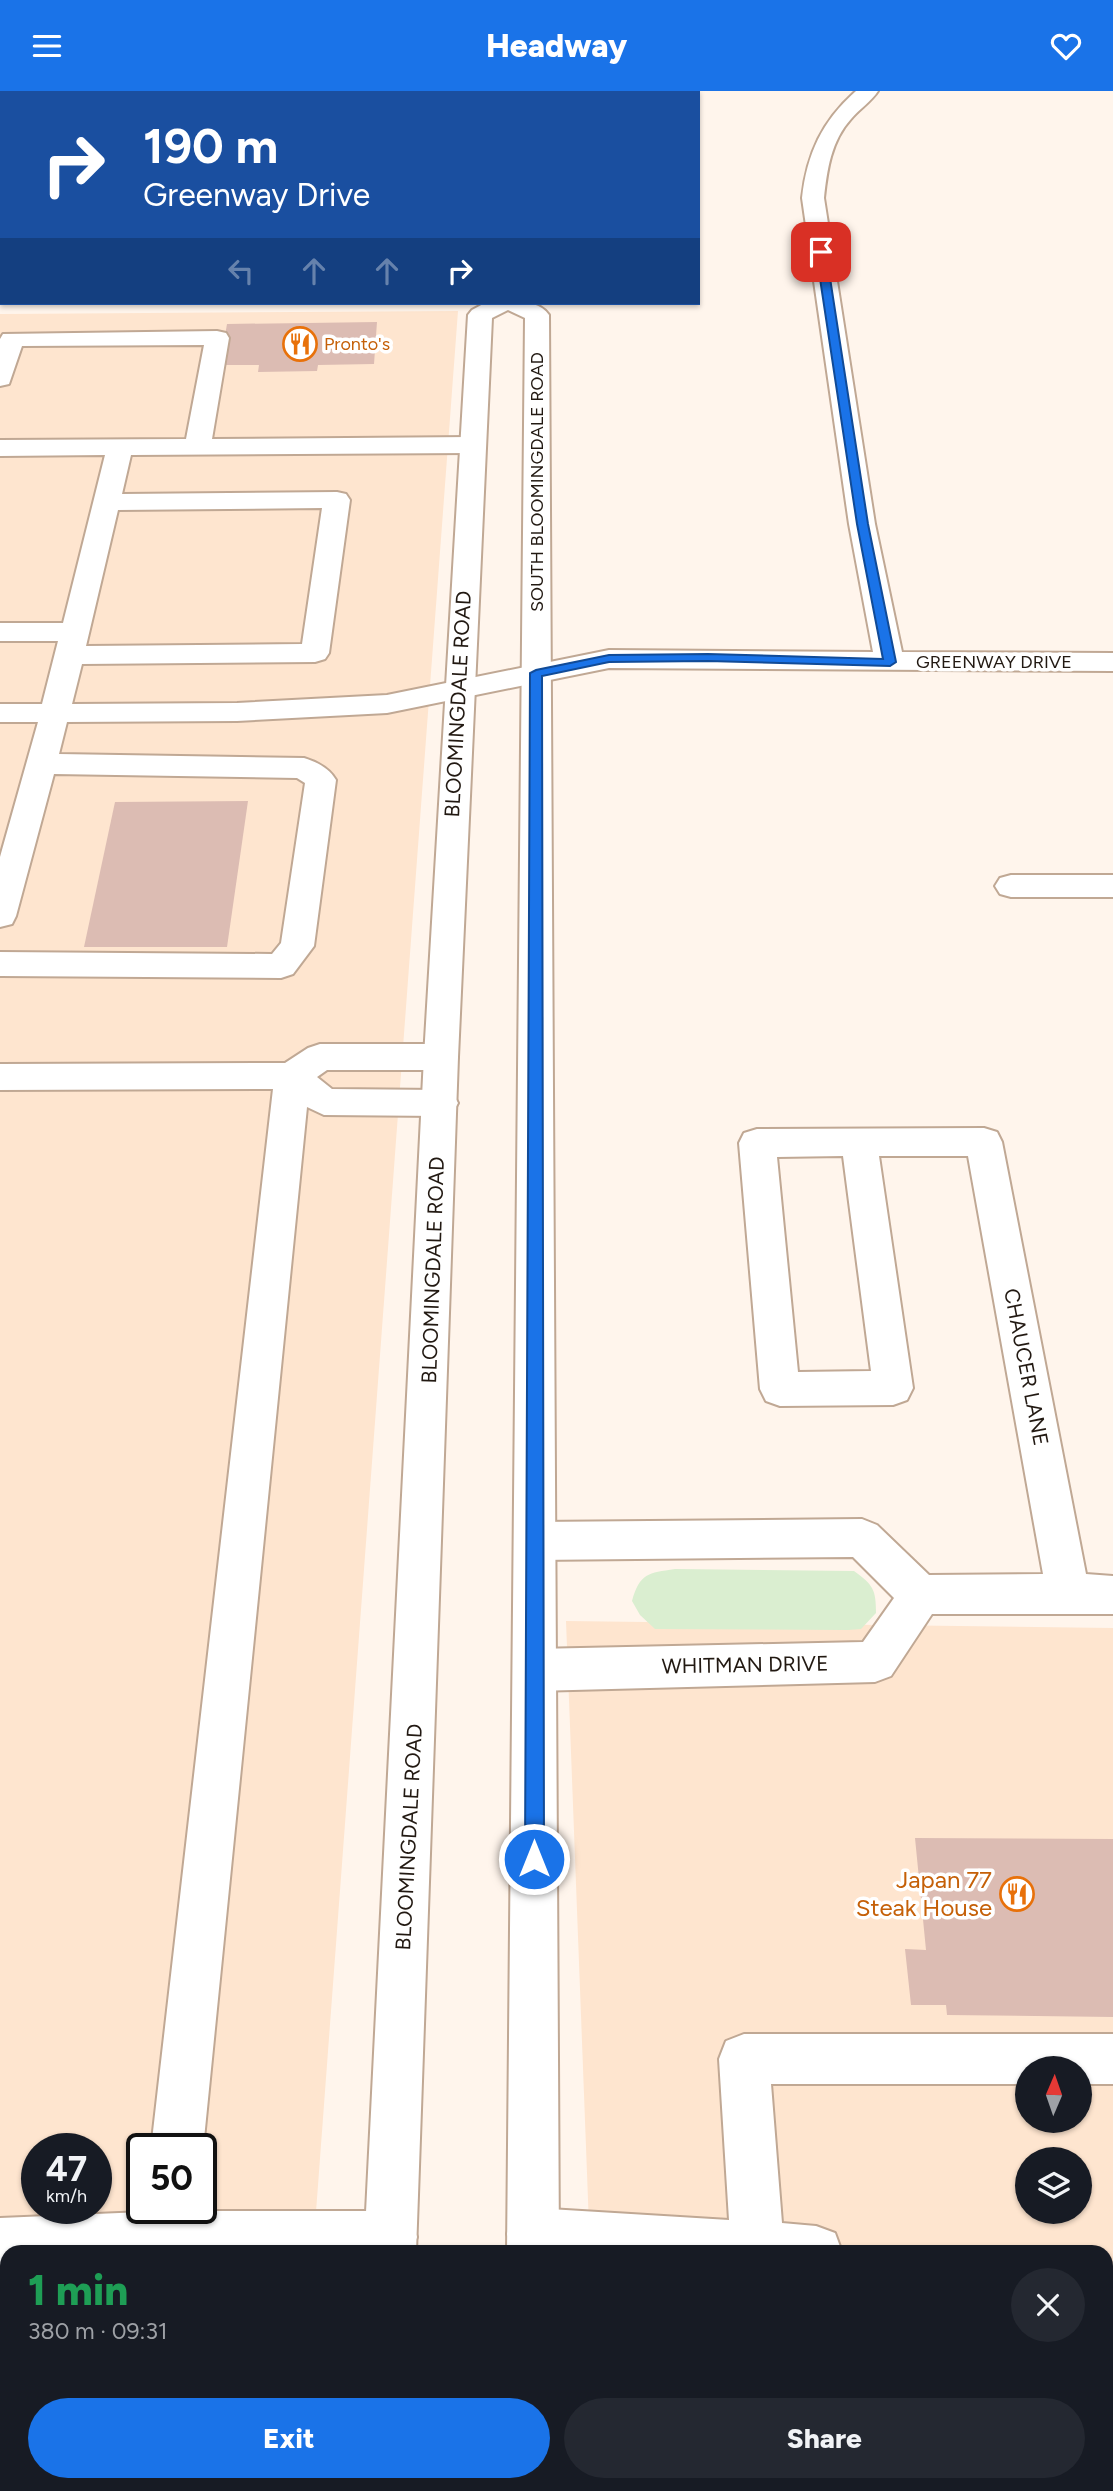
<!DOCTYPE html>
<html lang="en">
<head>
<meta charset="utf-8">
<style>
	body { margin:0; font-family:Figtree,sans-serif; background:#242831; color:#f1f3f6; height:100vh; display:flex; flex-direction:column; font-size:26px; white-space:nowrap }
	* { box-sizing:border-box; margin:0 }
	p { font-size:23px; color:#9ea1a6 }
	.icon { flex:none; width:38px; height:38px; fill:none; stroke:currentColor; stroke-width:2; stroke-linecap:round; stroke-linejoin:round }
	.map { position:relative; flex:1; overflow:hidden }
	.details { position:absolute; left:0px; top:2154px; width:1113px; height:247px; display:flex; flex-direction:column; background:#171b24; border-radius:21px 21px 0 0; box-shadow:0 2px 5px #0004 }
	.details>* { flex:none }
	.top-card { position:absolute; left:0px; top:0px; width:700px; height:214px; box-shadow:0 2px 5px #0004; background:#1a4fa0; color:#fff; overflow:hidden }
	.needle { width:46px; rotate:2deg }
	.buttons { position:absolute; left:1015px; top:1965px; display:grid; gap:14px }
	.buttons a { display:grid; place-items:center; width:77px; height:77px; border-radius:50%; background:#171b24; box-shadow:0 2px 5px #0004; font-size:35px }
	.speed { position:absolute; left:21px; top:2042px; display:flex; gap:14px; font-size:35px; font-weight:700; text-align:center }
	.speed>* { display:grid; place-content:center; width:91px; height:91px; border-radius:50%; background:#171b24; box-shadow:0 2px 5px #0004; line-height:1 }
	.speed small { font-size:18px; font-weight:400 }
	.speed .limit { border:4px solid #111; border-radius:10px; background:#fff; color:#111 }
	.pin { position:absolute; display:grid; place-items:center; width:60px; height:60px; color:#fff; margin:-30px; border-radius:14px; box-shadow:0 4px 10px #0006 }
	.me { position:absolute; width:77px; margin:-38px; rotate:0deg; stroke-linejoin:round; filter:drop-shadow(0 0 5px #0008) }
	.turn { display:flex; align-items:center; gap:24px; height:147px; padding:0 28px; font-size:32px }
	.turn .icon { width:91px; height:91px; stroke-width:2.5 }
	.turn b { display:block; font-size:49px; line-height:60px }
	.lanes { display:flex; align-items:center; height:66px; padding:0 28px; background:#0003; justify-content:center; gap:35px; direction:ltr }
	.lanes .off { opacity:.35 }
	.round { display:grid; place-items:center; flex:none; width:74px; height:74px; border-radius:37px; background:#242831 }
	.summary { display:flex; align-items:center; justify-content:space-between; height:119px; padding:0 28px }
	h1 { font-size:42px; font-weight:800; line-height:52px; color:#1e9e55 }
	.cta { display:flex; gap:14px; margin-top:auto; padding:14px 28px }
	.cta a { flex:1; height:80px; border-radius:42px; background:#1a73e8; color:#fff; font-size:28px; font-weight:800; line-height:80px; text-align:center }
	.cta a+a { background:#242831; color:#f1f3f6 }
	header { display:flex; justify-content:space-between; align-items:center; height:91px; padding:0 28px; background:#1a73e8; color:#fff; font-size:32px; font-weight:800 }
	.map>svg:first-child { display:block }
</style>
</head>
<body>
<header><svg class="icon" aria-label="menu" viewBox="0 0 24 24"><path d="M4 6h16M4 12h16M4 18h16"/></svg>Headway<svg class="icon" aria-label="heart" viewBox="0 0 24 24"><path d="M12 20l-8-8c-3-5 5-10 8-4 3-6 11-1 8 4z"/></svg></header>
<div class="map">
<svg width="1113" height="2400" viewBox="0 0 1113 2400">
	<rect width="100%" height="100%" fill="#fff5ec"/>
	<g fill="#fee5cf" fill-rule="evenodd">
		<path d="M458,220l-145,1941h-306v233h289l-1,6h-295v-2177zM37,2058h59v60h-59zM142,2058h59v60h-59z"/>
		<path d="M566,1530l547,7v863h-514v-6h507v-233h-516zM1027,1978h53v52h-53zM1027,2068h53v53h-53z"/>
	</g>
	<path fill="#daeed0" d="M675,1478l179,2c19,14 22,18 22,42l-15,16 -13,1 -193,-1 -15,-14 -8,-14c8,-28 16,-28 43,-32z"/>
	<g fill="#dcbcb3">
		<path d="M377,231l-3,42 -56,1 -1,6 -59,1 1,-7h-39l7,-41z"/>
		<path d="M248,710l-21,146h-143l31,-145z"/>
		<path d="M915,1747l198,1v178l-166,-2 -1,-10h-35l-6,-56 21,1z"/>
	</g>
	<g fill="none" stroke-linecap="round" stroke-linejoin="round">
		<g stroke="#c0a894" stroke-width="4">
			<g id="minor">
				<path d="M0,0l10,2h-8v9z"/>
				<path d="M24,0h25l-26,2z"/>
				<rect x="371" y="0" width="20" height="2"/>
				<path d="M856,0h22c-7,11 -19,18 -27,28 -20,22 -24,51 -27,79l51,326 27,128 211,1v18l-504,-3 -222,45 -150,8 -170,1 -8,32 245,4c13,4 25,10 32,22l-22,166 -21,28 -12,4 -281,-2v-24l272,2 9,-11 24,-160 -8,-5 -243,-4 -38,142 -4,8 -12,3v-70l38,-135h-38v-18h42l16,-63h-58v-18h63l42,-168 -105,1v-16l186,-1 18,-94 -182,1 -13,38 -9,2v-47l3,-5 214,-3 9,2 3,5 -17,101 259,-2 9,3 4,5 -4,5 -9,3 -340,2 -9,39 215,-2 9,2 4,6 -21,153 -4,6 -10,3 -233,2 -10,40 165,-1 150,-8 222,-45 264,2 -24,-128 -47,-326c5,-44 20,-77 54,-107zM322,417l-20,136 -216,2 32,-136z"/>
				<path d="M0,92l2,1v14l-2,-1z"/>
				<rect x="0" y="184" width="2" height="14"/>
				<path d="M1011,784h102v22h-102l-11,-3 -5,-8 5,-8z"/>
				<path d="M320,953h121l12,4 5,9 -5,9 -12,4h-114l-10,7 15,12 108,1 13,4 5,9 -5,9 -13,4 -116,-1 -17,-8 -104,1042 -2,4v-4h-50l122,-1060 -273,1v-26l285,-1 23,-15z"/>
				<path d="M984,1037l13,4 5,10 84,432 27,2v38h-181l-41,62 -16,6 -340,9 -16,-6 -6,-15 6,-15 16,-6 328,-7 31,-44 -41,-41 -318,3 -15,-6 -6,-13 6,-13 15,-6 327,-3 15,6 52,50 114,-1 -75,-418h-89l34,232 -6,12 -14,5 -113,1 -14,-5 -6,-12 -21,-246 5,-10 13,-4zM843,1065l28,215 -73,1 -21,-215z"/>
				<path d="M744,1943h369v50h-33v-15h-53v15h-256l11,139 34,3 19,7 7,19h-328l-7,-18 7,-19 19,-7 196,12 -10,-161 7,-18z"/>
				<path d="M167,2120h224l19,7 7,19 -6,15h-404v18h-7v-52z"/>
				<path d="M0,2180l7,3v70l-7,-3z"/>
				<path d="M1106,2195l7,1v54l-7,-1z"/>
				<path d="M32,2394h56l1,6h-56z"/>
			</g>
		</g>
		<g stroke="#c0a894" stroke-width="4">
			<g id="major">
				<rect x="508" y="0" width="20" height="2"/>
				<path d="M485,212c20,0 51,-7 64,12l10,1937h-52l18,-1934 -17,-8 -16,8 -34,739 -42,1195h-52l60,-1195 44,-742 4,-5z"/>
				<path d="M351,2394h56l-1,6h-56z"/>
				<rect x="505" y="2394" width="56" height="6"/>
			</g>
		</g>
		<use href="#minor" fill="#fff" fill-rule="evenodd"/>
		<use href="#major" fill="#fff" fill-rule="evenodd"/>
	</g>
	<path fill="#1a73e8" stroke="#114b97" stroke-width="2" d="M821,159l5,2 42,272 28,138 -6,4 -182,-5 -99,1 -67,14 2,1183 -3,6 -7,3 -7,-3 -2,-6 5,-1186 6,-3 73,-15 99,-1 175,5 -26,-135 -41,-272z"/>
	<defs>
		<g id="restaurant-ring" transform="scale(1.75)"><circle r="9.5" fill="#fff" stroke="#e8710a" stroke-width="1.5"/><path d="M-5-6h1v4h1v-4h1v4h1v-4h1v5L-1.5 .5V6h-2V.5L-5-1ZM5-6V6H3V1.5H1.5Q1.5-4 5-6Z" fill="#e8710a"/></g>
	</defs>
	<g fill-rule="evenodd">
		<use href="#restaurant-ring" x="300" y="253"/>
		<use href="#restaurant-ring" x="1017" y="1803"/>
	</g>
	<g text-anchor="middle" stroke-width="7" stroke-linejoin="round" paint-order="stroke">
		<g font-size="18" fill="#c56008" stroke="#fff" text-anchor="start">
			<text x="324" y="259">Pronto's</text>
		</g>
		<g font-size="18" fill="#221912" stroke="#fff">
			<text transform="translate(537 391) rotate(-90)" y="6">SOUTH BLOOMINGDALE ROAD</text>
			<text x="994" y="577">GREENWAY DRIVE</text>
		</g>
		<g font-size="21" fill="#221912" stroke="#fff">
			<text transform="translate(458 613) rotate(-87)" y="7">BLOOMINGDALE ROAD</text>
			<text transform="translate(433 1179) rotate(-88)" y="7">BLOOMINGDALE ROAD</text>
			<text transform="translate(1026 1276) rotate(79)" y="7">CHAUCER LANE</text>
			<text transform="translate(745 1574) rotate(-1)" y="7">WHITMAN DRIVE</text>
			<text transform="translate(409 1746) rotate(-87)" y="7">BLOOMINGDALE ROAD</text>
		</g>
		<g font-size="24" fill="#c56008" stroke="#fff" text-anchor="end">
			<text x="992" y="1797">Japan 77<tspan x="992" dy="28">Steak House</tspan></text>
		</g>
	</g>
</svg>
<div class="buttons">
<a><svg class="needle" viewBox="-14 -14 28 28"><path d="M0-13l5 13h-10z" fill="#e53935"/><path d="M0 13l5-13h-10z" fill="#9ea1a6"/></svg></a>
<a><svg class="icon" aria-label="layers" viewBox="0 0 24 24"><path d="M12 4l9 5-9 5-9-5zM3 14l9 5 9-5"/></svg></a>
</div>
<div class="speed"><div>47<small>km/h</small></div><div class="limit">50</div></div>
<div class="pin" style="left:821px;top:161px;background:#d93025"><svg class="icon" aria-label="arrive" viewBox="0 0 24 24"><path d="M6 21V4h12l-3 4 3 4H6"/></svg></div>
<svg class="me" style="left:534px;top:1768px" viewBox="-20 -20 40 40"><circle r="17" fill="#1a73e8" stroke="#fff" stroke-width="3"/><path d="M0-11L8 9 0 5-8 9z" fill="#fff"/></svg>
<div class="top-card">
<div class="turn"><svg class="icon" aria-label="right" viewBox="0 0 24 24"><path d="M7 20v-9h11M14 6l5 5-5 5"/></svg><div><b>190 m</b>Greenway Drive</div></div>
<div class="lanes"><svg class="icon off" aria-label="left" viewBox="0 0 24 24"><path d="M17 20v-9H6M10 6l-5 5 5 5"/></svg><svg class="icon off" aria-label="ahead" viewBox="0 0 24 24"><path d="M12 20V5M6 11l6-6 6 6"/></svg><svg class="icon off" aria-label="ahead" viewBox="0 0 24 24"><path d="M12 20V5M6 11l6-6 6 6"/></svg><svg class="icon" aria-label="right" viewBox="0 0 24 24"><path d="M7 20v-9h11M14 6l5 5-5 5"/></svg></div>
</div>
<section class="details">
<div class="summary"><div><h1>1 min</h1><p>380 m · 09:31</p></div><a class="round"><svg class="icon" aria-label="close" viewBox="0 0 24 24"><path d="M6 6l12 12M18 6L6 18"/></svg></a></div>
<div class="cta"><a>Exit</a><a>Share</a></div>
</section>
</div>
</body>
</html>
